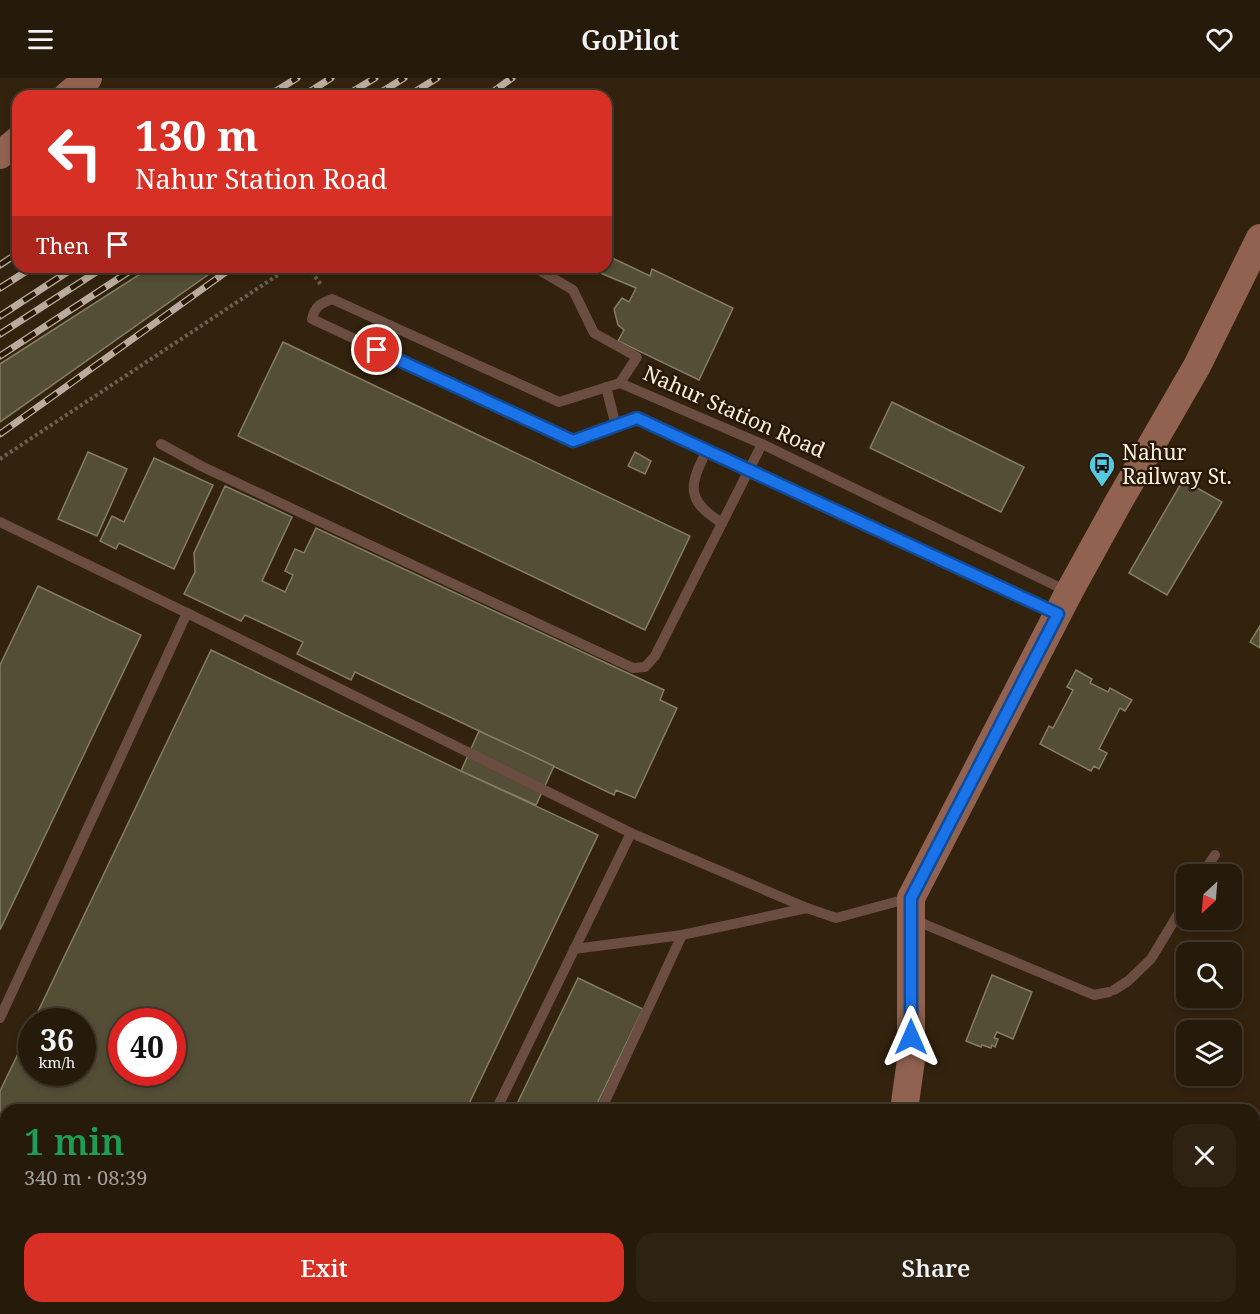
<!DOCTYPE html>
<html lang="en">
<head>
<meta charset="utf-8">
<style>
	body { margin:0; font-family:"Noto Serif",serif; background:#2e2313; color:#f1f3f6; height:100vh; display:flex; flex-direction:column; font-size:22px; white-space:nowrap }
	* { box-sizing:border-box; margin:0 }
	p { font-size:20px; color:#a4a19c }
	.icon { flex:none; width:33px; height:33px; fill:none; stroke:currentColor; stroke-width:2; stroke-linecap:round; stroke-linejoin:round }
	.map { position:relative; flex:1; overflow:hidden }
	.drawer { position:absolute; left:0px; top:1026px; width:1260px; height:210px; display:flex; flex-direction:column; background:#261a0a; border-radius:18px 18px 0 0; box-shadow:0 3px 9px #0003,0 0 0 2px #42382b }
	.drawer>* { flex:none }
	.banner { position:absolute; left:12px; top:12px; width:600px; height:183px; border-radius:18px; box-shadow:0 3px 9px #0003,0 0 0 2px #42382b; background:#d93025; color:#fff; overflow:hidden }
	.needle { width:39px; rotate:206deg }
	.tools { position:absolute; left:1176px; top:786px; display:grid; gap:12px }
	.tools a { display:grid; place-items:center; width:66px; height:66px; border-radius:12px; background:#261a0a; box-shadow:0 3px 9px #0003,0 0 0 2px #42382b; font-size:30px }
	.speed { position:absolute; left:18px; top:930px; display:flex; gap:12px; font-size:30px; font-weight:700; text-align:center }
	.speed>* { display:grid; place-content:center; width:78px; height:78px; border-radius:50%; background:#261a0a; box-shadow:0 3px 9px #0003,0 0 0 2px #42382b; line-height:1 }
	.speed small { font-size:15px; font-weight:400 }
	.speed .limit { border:9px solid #d22; background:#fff; color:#111 }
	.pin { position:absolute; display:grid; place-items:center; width:51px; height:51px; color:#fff; margin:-26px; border:3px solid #fff; border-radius:50%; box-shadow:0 2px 6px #0007 }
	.me { position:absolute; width:66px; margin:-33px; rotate:0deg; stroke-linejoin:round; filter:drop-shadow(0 0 4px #0008) }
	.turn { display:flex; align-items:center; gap:21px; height:126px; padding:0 24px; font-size:27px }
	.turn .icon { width:78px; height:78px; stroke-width:2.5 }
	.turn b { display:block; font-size:42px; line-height:51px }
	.then { display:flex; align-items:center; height:57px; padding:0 24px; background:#0003; gap:12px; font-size:22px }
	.round { display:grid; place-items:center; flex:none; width:63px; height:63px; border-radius:18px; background:#2e2313 }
	.head { display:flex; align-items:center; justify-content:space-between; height:102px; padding:0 24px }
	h1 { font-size:36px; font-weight:600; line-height:45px; color:#1e9e55 }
	.button { display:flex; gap:12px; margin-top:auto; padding:12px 24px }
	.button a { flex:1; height:69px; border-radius:18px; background:#d93025; color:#fff; font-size:24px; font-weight:600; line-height:69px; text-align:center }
	.button a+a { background:#2e2313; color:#f1f3f6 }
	header { display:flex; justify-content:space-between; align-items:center; height:78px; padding:0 24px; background:#261a0a; font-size:27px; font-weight:600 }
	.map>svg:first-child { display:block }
</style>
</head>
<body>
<header><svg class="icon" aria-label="menu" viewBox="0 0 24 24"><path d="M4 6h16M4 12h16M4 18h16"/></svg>GoPilot<svg class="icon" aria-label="heart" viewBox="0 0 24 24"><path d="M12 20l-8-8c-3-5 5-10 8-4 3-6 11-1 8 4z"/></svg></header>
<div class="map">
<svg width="1260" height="1236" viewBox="0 0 1260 1236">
	<rect width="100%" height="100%" fill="#32220e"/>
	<g fill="#534e35" stroke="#837e63" stroke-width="1.5" fill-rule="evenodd">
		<path d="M606,177l44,21 2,-7 81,39 -34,72 -81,-39 6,-11 -6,-5 -4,-16 8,-11 7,4 7,-14 -45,-19 1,-2h14z"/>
		<path d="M151,189h68l-219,155v-58z"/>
		<path d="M283,264l407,194 -45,94 -407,-194z"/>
		<path d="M892,324l132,65 -23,45 -131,-64z"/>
		<path d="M88,374l39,17 -30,67 -39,-17z"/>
		<path d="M635,374l16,9 -6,13 -17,-8z"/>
		<path d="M154,380l59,27 -39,84 -55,-26 -3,6 -16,-8 12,-25 12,6z"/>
		<path d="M1183,402l39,22 -55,93 -38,-22z"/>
		<path d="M225,408l67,31 -30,64 23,11 8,-17 -8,-4 10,-22 9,4 12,-25 348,162 -4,10 17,8 -42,90 -19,-8 -2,5 -259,-123 -4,8 -54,-26 6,-12 -58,-27 -4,6 -57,-27 11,-22 -1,-19z"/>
		<path d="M38,508l103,49 -141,295v-265z"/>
		<path d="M1260,548v22l-10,-6z"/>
		<path d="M211,572l250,121 137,64 -132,275h-460v198h366l-3,6h-369v-223l32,-66v47h50v-50h-49zM122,944h50v50h-50z"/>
		<path d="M1076,592l16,9 -2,4 18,9 2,-4 22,12 -7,11 -5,-3 -21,41 8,4 -8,16 -5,-3 -3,5 -51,-27 9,-18 4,2 20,-38 -6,-3z"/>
		<path d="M479,653l75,35 -18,39 -75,-34z"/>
		<path d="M992,897l40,17 -19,47 -16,-7 -3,6 4,1 -3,8 -3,-2 -1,3 -9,-3 -1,2 -15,-6z"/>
		<path d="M578,900l65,31 -49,101h-80z"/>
		<path d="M420,1230h80l-3,6h-80z"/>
		<path d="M1130,1230h46l-6,6h-34z"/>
	</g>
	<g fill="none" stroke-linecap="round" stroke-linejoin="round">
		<g stroke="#6e5f4e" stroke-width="4" stroke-dasharray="3 3" stroke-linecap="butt">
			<path d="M308,189l14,19"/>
			<path d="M0,381l290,-192"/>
		</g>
		<g stroke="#6b4d42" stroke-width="10">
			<path d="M534,189l39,23 21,43 43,24 -17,26"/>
			<path d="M606,309l10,39"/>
			<path d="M161,366l40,22 432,202 12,-1 10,-11 107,-212"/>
			<path d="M707,372c-18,36 -22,50 15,73"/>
			<path d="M0,444l187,91 444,220 176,75 29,10 74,-20"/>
			<path d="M1058,536l-421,-196 -64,23 -261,-122c3,-13 8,-15 20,-20l227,103 61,-19 142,61 307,148"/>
			<path d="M1202,796l13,-19"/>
			<path d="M912,841l182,76 15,-3"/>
			<path d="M574,871l108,-14 125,-27"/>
			<path d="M1114,912l14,-9 23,-22 35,-58"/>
			<path d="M0,940l187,-405"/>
			<path d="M496,1032l135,-277"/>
			<path d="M601,1032l81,-175"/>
			<path d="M1245,1230l4,6"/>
			<path d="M397,1236l3,-6"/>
			<path d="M507,1236l3,-6"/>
		</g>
		<g stroke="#926251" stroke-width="28">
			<path d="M67,18l21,-18"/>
			<path d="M0,77l18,-15"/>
			<path d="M904,1032l7,-50v-162l158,-306 49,-89 79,-137 63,-128"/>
			<path d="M809,1236l4,-6"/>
		</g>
		<g stroke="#b9ac9e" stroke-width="7">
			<g id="rail">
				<path d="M268,18l29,-18"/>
				<path d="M303,18l28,-18"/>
				<path d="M345,18l30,-18"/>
				<path d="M375,18l29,-18"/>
				<path d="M408,18l29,-18"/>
				<path d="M487,18l25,-18"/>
				<path d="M0,187l18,-12"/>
				<path d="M0,210l33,-21"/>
				<path d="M0,238l75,-49"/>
				<path d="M0,256l104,-67"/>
				<path d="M0,278l136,-89"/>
				<path d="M0,356l233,-167"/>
			</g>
		</g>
		<use href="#rail" stroke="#281805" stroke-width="4.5" stroke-dasharray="14" stroke-linecap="butt"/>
	</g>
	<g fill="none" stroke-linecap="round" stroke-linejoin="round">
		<g stroke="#114b97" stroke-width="15">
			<path id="route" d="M377,272l196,91 64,-23 421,196 -147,284v139"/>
		</g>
		<use href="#route" stroke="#1a73e8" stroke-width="10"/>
	</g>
	<defs>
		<g id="bus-pin" transform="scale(1.35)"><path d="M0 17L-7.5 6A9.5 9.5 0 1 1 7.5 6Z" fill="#56c9e1" stroke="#281805"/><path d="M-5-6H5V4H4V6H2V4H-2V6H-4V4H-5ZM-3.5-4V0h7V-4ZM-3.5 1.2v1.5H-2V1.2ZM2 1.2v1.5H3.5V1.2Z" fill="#111"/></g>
	</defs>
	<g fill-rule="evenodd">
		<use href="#bus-pin" x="1102" y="387"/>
	</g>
	<g text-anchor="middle" stroke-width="5" stroke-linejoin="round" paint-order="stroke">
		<g font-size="21" fill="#f9eee2" stroke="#281805">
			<text transform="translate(734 334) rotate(24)" y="7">Nahur Station Road</text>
		</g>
		<g font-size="21" fill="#f9eee2" stroke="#281805" text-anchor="start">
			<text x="1122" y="382">Nahur<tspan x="1122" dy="24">Railway St.</tspan></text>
		</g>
	</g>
</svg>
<div class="tools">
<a><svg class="needle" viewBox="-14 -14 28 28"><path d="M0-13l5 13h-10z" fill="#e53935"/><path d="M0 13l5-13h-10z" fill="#a4a19c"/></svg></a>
<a><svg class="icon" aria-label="search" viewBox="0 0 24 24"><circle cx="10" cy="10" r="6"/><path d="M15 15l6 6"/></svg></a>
<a><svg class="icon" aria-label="layers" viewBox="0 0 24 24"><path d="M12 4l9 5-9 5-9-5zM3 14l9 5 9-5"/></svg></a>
</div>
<div class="speed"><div>36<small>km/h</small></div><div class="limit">40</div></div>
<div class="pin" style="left:377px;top:272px;background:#d93025"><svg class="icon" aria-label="arrive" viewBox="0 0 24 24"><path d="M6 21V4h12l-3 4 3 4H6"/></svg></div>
<svg class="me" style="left:911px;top:959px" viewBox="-20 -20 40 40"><path d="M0-17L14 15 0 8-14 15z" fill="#1a73e8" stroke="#fff" stroke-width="4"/></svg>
<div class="banner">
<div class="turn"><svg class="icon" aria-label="left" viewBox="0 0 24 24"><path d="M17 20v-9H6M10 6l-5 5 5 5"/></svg><div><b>130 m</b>Nahur Station Road</div></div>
<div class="then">Then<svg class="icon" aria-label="arrive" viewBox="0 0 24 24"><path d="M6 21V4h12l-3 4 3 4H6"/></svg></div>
</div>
<section class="drawer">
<div class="head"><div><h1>1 min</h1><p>340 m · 08:39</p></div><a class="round"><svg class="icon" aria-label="close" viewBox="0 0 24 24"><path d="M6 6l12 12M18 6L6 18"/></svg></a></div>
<div class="button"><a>Exit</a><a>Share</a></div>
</section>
</div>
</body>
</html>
